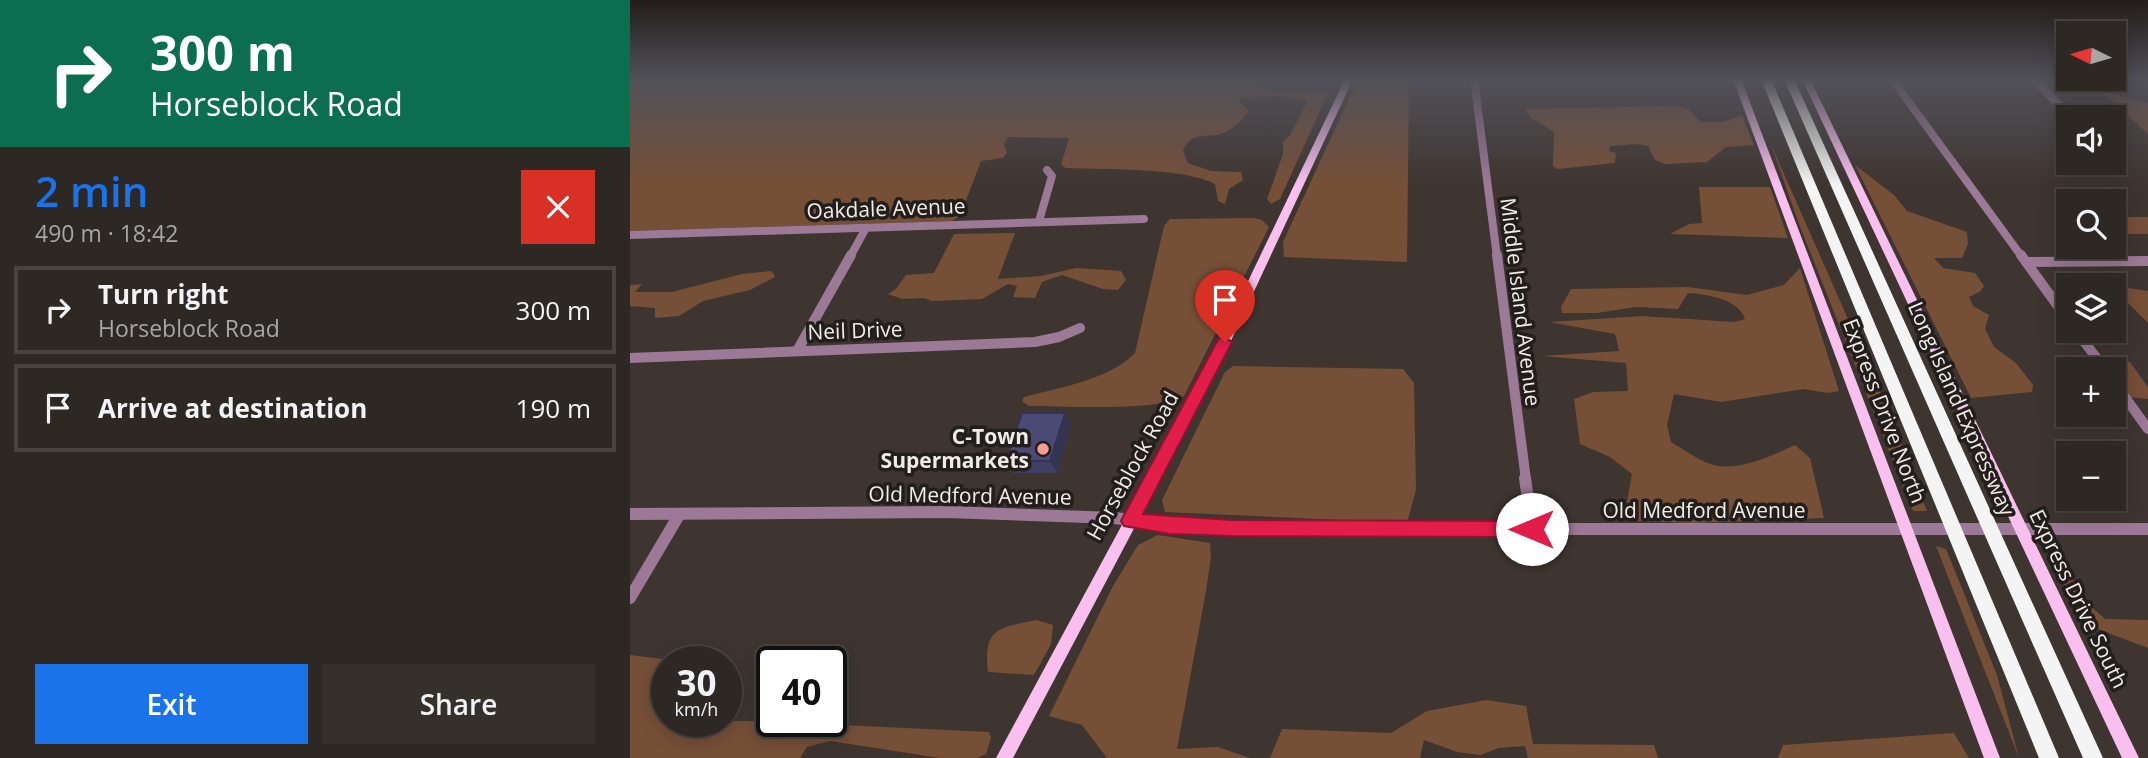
<!DOCTYPE html>
<html lang="en">
<head>
<meta charset="utf-8">
<style>
	body { margin:0; font-family:"Open Sans",sans-serif; background:#36302c; color:#f1f3f6; height:100vh; display:flex; flex-direction:column; font-size:26px; white-space:nowrap }
	* { box-sizing:border-box; margin:0 }
	p { font-size:23px; color:#a7a6a6 }
	.icon { flex:none; width:38px; height:38px; fill:none; stroke:currentColor; stroke-width:2; stroke-linecap:round; stroke-linejoin:round }
	.map { position:relative; flex:1; overflow:hidden }
	.sheet { display:flex; flex-direction:column; background:#2e2824; width:630px }
	.sheet>* { flex:none }
	.top-card { background:#0b6e4f; color:#fff; overflow:hidden }
	.needle { width:46px; rotate:275deg }
	.controls { position:absolute; left:1426px; top:21px; display:grid; gap:14px }
	.controls a { display:grid; place-items:center; width:70px; height:70px; border-radius:0px; background:#2e2824; box-shadow:0 4px 18px #0003,0 0 0 2px #494441; font-size:35px }
	.speed { position:absolute; left:21px; top:646px; display:flex; gap:14px; font-size:35px; font-weight:700; text-align:center }
	.speed>* { display:grid; place-content:center; width:91px; height:91px; border-radius:50%; background:#2e2824; box-shadow:0 4px 18px #0003,0 0 0 2px #494441; line-height:1 }
	.speed small { font-size:18px; font-weight:400 }
	.speed .limit { border:4px solid #111; border-radius:10px; background:#fff; color:#111 }
	.pin { position:absolute; display:grid; place-items:center; width:60px; height:60px; color:#fff; margin:-72px -30px; border-radius:50% 50% 50% 0; rotate:-45deg; box-shadow:0 0 7px #0007 }
	.pin .icon { rotate:45deg }
	.me { position:absolute; width:77px; margin:-38px; rotate:270deg; stroke-linejoin:round; filter:drop-shadow(0 0 5px #0008) }
	.turn { display:flex; align-items:center; gap:24px; height:147px; padding:0 35px; font-size:32px }
	.turn .icon { width:91px; height:91px; stroke-width:2.5 }
	.turn b { display:block; font-size:49px; line-height:60px }
	.round { display:grid; place-items:center; flex:none; width:74px; height:74px; border-radius:0px; background:#36302c }
	.overview { display:flex; align-items:center; justify-content:space-between; height:119px; padding:0 35px }
	h1 { font-size:42px; font-weight:600; line-height:52px; color:#1a73e8 }
	.button { display:flex; gap:14px; margin-top:auto; padding:14px 35px }
	.button a { flex:1; height:80px; border-radius:0px; background:#1a73e8; color:#fff; font-size:28px; font-weight:600; line-height:80px; text-align:center }
	.button a+a { background:#36302c; color:#f1f3f6 }
	ul { padding:0; list-style:none }
	li { display:flex; align-items:center; gap:21px; height:88px; margin:0 14px 10px; padding:0 21px; border:4px solid #494441; border-radius:0px }
	li div { flex:1 }
	li b { display:block; font-size:26px }
	li em { font-style:normal }
	main { display:flex; flex:1; min-height:0 }
	.map>svg:first-child { display:block }
</style>
</head>
<body>
<main>
<section class="sheet">
<div class="top-card">
<div class="turn"><svg class="icon" aria-label="right" viewBox="0 0 24 24"><path d="M7 20v-9h11M14 6l5 5-5 5"/></svg><div><b>300 m</b>Horseblock Road</div></div>
</div>
<div class="overview"><div><h1>2 min</h1><p>490 m · 18:42</p></div><a class="round" style="background:#d93025;color:#fff"><svg class="icon" aria-label="close" viewBox="0 0 24 24"><path d="M6 6l12 12M18 6L6 18"/></svg></a></div>
<ul>
<li><svg class="icon" aria-label="right" viewBox="0 0 24 24"><path d="M7 20v-9h11M14 6l5 5-5 5"/></svg><div><b>Turn right</b><p>Horseblock Road</p></div><em>300 m</em></li>
<li><svg class="icon" aria-label="arrive" viewBox="0 0 24 24"><path d="M6 21V4h12l-3 4 3 4H6"/></svg><div><b>Arrive at destination</b></div><em>190 m</em></li>
</ul>
<div class="button"><a>Exit</a><a>Share</a></div>
</section>
<div class="map">
<svg width="1518" height="758" viewBox="0 0 1518 758">
	<rect width="100%" height="100%" fill="#3e3530"/>
	<g fill="#764f37">
		<path d="M0,79h614l-1,4 39,10h46l-48,106 -9,5 -4,-5 16,-45v-12l7,-7 18,-35 -32,-4 -36,2 -1,4 10,9c-9,11 -18,21 -32,24 -17,2 -25,-2 -34,15l5,13 23,8 30,1 2,8 -14,9 -4,15 -7,-3 -3,-17c-31,-17 -112,-14 -149,-16l-5,-3 8,-27 -61,-1 -4,7 3,9 -4,5 -22,3 -21,55 -8,5 -322,10z"/>
		<path d="M728,79h51l-2,183 -123,-5 -1,-15z"/>
		<path d="M1459,79h11c9,18 30,21 48,24v31z"/>
		<path d="M1048,106l10,3 13,13h22l19,-7 12,30 -28,2 -19,15 -42,2 -10,-4 -7,-14c-13,-4 -24,0 -38,0l-1,5 7,2 -1,10 -57,6 -5,-3 1,-34 -24,-15 -4,-8z"/>
		<path d="M1140,142l111,252 46,117h-14l-114,-287z"/>
		<path d="M1225,165l39,30 13,16 60,21 1,12 -6,14h-28l9,10 32,5 9,13 -3,5 -12,6 4,9 16,9 -4,14 9,18 22,16 17,22 -1,7 -61,6z"/>
		<path d="M1069,187h71l18,51 -118,-4 19,-10 13,-1z"/>
		<rect x="1484" y="217" width="34" height="17"/>
		<path d="M623,218l9,2 7,7 -85,169c-23,16 -123,10 -155,10l-7,-5 2,-4c34,-9 87,-18 111,-44l29,-127 6,-7z"/>
		<path d="M385,233l-17,46 43,-3 35,-8 45,3 5,9 -8,10 -15,-1 -41,-14 -20,7 -7,16 -22,-1 4,-11 -9,-2 -26,15 -50,2 -8,-3 -22,1 -14,-5 8,-5 10,-14 28,-2 20,-39z"/>
		<path d="M1170,268l39,123 -12,2 -23,-4 -83,13 -47,-8 -7,31 4,17c12,7 26,17 39,22 27,9 61,-8 85,-19l15,13 14,60 -131,5 -78,-3 11,-12 6,-34 -22,-17 -30,-13 -6,-45 19,-7 35,-1 -2,-28 -84,-7 77,-5 -4,-17 -66,-12 93,-6 93,6 10,-3c-6,-20 -39,-25 -57,-26l-10,16 -42,-2 -39,6h-35l-1,-6 10,-18 117,-2 59,8 37,-10z"/>
		<path d="M142,271l3,6 -25,13 -47,11 -24,15 -24,2v-10l-25,-2v-21l12,-1 -7,8h37l70,-18z"/>
		<path d="M1484,286l34,5v32l-22,-22h-12z"/>
		<path d="M1476,362h24l18,25v12l-20,-2 -14,-22v-6h-4z"/>
		<path d="M603,366l170,3 11,14 2,107 -9,33 -242,-11 -3,-12 63,-128z"/>
		<path d="M528,535l52,8 1,14 -5,34 -29,158 41,-2 32,11h-143l-25,-33 -33,-9 64,-130 25,-41z"/>
		<path d="M1306,546l10,3 51,126 22,83z"/>
		<path d="M1418,553l11,2 31,51 15,13 43,1v28l-63,-24z"/>
		<path d="M406,620l17,5 -2,19 -17,31 -46,-3c-5,-44 10,-44 48,-52z"/>
		<path d="M0,655l41,5 -4,2v6l-16,31 16,22h87l235,11 2,6 -5,16 -9,4h-37l-110,-17 -23,6 -7,11h-170z"/>
		<path d="M856,700l40,6 7,38 121,1 4,13h-130l-3,-12 -26,2 -19,7 -23,-3 -33,-12 -4,18h-150l12,-29 109,4 36,-22z"/>
		<path d="M1324,733l15,25h-191l5,-13z"/>
	</g>
	<g fill="none" stroke-linecap="round" stroke-linejoin="round">
		<g stroke="#9c7996" stroke-width="8">
			<path d="M844,79l23,178"/>
			<path d="M1262,79l130,178"/>
			<path d="M1404,79l36,38"/>
			<path d="M409,221l13,-45 -5,-6"/>
			<path d="M0,235l514,-16"/>
			<path d="M220,257l16,-29"/>
		</g>
		<g stroke="#9c7996" stroke-width="10">
			<path d="M867,255l29,225"/>
			<path d="M1391,255l47,65"/>
			<path d="M1396,262l122,-1"/>
			<path d="M1446,331l29,38"/>
			<path d="M167,351l54,-96"/>
			<path d="M0,358l405,-16 24,-5 21,-9"/>
			<path d="M1484,382l34,47"/>
		</g>
		<g stroke="#9c7996" stroke-width="12">
			<path d="M895,478l7,51"/>
			<path d="M0,514l317,-2 168,6 71,9 152,2h810"/>
			<path d="M0,598l49,-83"/>
		</g>
		<g fill="#f9c0ef" fill-rule="evenodd">
			<path d="M715,79h8l-137,294 -203,385h-17l208,-385z"/>
			<path d="M1103,79h8l259,679h-16z"/>
			<path d="M1172,79h8l329,679h-17z"/>
		</g>
		<g fill="#f4f4f4" fill-rule="evenodd">
			<path d="M1131,79h10l288,679h-20z"/>
			<path d="M1154,79h10l309,679h-20z"/>
		</g>
	</g>
	<path fill="#404065" d="M441,425l-14,48h-44l-7,-12z"/>
	<path fill="#343452" d="M435,413l6,12 -14,48 -7,-12z"/>
	<path fill="#4b4a75" stroke="#343452" stroke-width="2" d="M392,413h43l-15,48h-44z"/>
	<linearGradient id="sky" x2="0" y2="1"><stop stop-color="#221d1a"/><stop offset="0.43" stop-color="#525159"/><stop offset="1" stop-color="#525159" stop-opacity="0"/></linearGradient>
	<rect width="1518" height="185" fill="url(#sky)"/>
	<path fill="#e11d48" stroke="#92132f" stroke-width="2" d="M595,337l7,5 -89,172 88,6 301,1 6,2 3,6 -3,6 -6,2 -301,-1 -61,-2 -46,-8 -3,-5 3,-6 95,-177z"/>
	<circle fill="#f59c95" stroke="#221e1b" stroke-width="2.5" cx="413" cy="449" r="7"/>
	<g text-anchor="middle" stroke-width="7" stroke-linejoin="round" paint-order="stroke">
		<g font-size="21" fill="#f1ebe8" stroke="#221e1b">
			<text transform="translate(256 209) rotate(-2)" y="7">Oakdale Avenue</text>
			<text transform="translate(890 302) rotate(83)" y="7">Middle Island Avenue</text>
			<text transform="translate(225 331) rotate(-2)" y="7">Neil Drive</text>
			<text transform="translate(1331 409) rotate(66)" y="7">Long Island Expressway</text>
			<text transform="translate(1254 411) rotate(69)" y="7">Express Drive North</text>
			<text transform="translate(503 466) rotate(-61)" y="7">Horseblock Road</text>
			<text transform="translate(340 496) rotate(1)" y="7">Old Medford Avenue</text>
			<text x="1074" y="518">Old Medford Avenue</text>
			<text transform="translate(1448 599) rotate(64)" y="7">Express Drive South</text>
		</g>
		<g font-size="21" font-weight="bold" fill="#f1ebe8" stroke="#221e1b" text-anchor="end">
			<text x="399" y="444">C‑Town<tspan x="399" dy="24">Supermarkets</tspan></text>
		</g>
	</g>
</svg>
<div class="controls">
<a><svg class="needle" viewBox="-14 -14 28 28"><path d="M0-13l5 13h-10z" fill="#e53935"/><path d="M0 13l5-13h-10z" fill="#a7a6a6"/></svg></a>
<a><svg class="icon" aria-label="sound" viewBox="0 0 24 24"><path d="M4 9h4l5-4v14l-5-4H4zM17 9q2 3 0 6"/></svg></a>
<a><svg class="icon" aria-label="search" viewBox="0 0 24 24"><circle cx="10" cy="10" r="6"/><path d="M15 15l6 6"/></svg></a>
<a><svg class="icon" aria-label="layers" viewBox="0 0 24 24"><path d="M12 4l9 5-9 5-9-5zM3 14l9 5 9-5"/></svg></a>
<a>+</a>
<a>−</a>
</div>
<div class="speed"><div>30<small>km/h</small></div><div class="limit">40</div></div>
<div class="pin" style="left:595px;top:342px;background:#d93025"><svg class="icon" aria-label="arrive" viewBox="0 0 24 24"><path d="M6 21V4h12l-3 4 3 4H6"/></svg></div>
<svg class="me" style="left:902px;top:529px" viewBox="-20 -20 40 40"><circle r="19" fill="#fff"/><path d="M0-13L10 11 0 6-10 11z" fill="#e11d48"/></svg>
</div>
</main>
</body>
</html>
